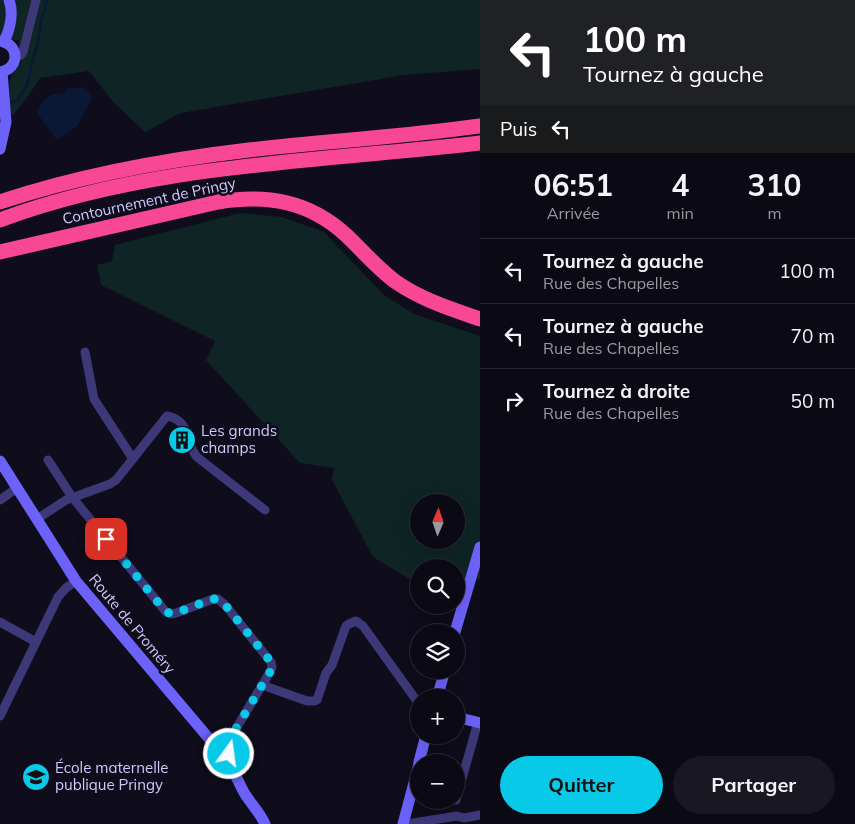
<!DOCTYPE html>
<html lang="fr">
<head>
<meta charset="utf-8">
<style>
	body { margin:0; font-family:Mulish,sans-serif; background:#191722; color:#f1f3f6; height:100vh; display:flex; flex-direction:column; font-size:19px; white-space:nowrap }
	* { box-sizing:border-box; margin:0 }
	p { font-size:16px; color:#9a9aa0 }
	.icon { flex:none; width:28px; height:28px; fill:none; stroke:currentColor; stroke-width:2; stroke-linecap:round; stroke-linejoin:round }
	.map { position:relative; flex:1; overflow:hidden }
	.drawer { display:flex; flex-direction:column; background:#0b0914; width:375px }
	.drawer>* { flex:none }
	.guide { background:#202124; color:#fff; overflow:hidden }
	.needle { width:32px; rotate:2deg }
	.controls { position:absolute; left:410px; top:494px; display:grid; gap:10px }
	.controls a { display:grid; place-items:center; width:55px; height:55px; border-radius:50%; background:#0b0914; box-shadow:0 5px 20px #0002,0 0 0 1px #2b2a34; font-size:25px }
	.pin { position:absolute; display:grid; place-items:center; width:42px; height:42px; color:#fff; margin:-21px; border-radius:10px; box-shadow:0 2px 8px #0006 }
	.me { position:absolute; width:55px; margin:-28px; rotate:14deg; stroke-linejoin:round; filter:drop-shadow(0 0 4px #0008) }
	.turn { display:flex; align-items:center; gap:18px; height:105px; padding:0 20px; font-size:22px }
	.turn .icon { width:65px; height:65px; stroke-width:2.5 }
	.turn b { display:block; font-size:35px; line-height:42px }
	.then { display:flex; align-items:center; height:48px; padding:0 20px; background:#0003; gap:10px; font-size:19px }
	.eta { display:flex; justify-content:space-evenly; align-items:center; height:85px; text-align:center }
	.eta b { font-size:30px; font-weight:700; line-height:35px }
	.primary-button { display:flex; gap:10px; margin-top:auto; padding:10px 20px }
	.primary-button a { flex:1; height:58px; border-radius:30px; background:#09c9e8; color:#111; font-size:20px; font-weight:700; line-height:58px; text-align:center }
	.primary-button a+a { background:#191722; color:#f1f3f6 }
	ul { padding:0; list-style:none }
	li { display:flex; align-items:center; gap:15px; height:65px; padding:0 20px; border-top:1px solid #2b2a34 }
	li div { flex:1 }
	li b { display:block; font-size:19px }
	li em { font-style:normal }
	main { display:flex; flex:1; min-height:0 }
	.map>svg:first-child { display:block }
</style>
</head>
<body>
<main>
<div class="map">
<svg width="480" height="824" viewBox="0 0 480 824">
	<rect width="100%" height="100%" fill="#0f0c1b"/>
	<g fill="#0f2425" fill-rule="evenodd">
		<path d="M0,0h480v69l-76,6 -223,38 -36,19 -32,-30 -24,-31 -49,7 -11,17 -16,20 -3,-3 -1,-29 4,-11 9,-10 -4,-22 -11,1 -7,-2z"/>
		<path d="M240,213l42,4 42,15 60,63 30,19 66,22v243l-24,3v-14h-37v17l-46,-28 -41,-77 2,-12 -34,-5 -94,-103 9,-19 -114,-56 -4,-20 15,-4 3,-16zM419,502h37v38h-37z"/>
	</g>
	<path fill="#0a1836" d="M85,87l7,10v3l-15,26 -18,13 -4,-1 -17,-24v-6c11,-13 10,-14 27,-15l1,-4z"/>
	<g fill="none" stroke-linecap="round" stroke-linejoin="round">
		<path stroke="#0a1836" stroke-width="2.5" d="M8,103l6,-1 4,-3 9,-13 6,-27 5,-16 3,-21 6,-22"/>
		<g stroke="#3d3878" stroke-width="9">
			<path d="M15,57l6,-2 2,-3 13,-52"/>
			<path d="M85,352l9,47 39,60"/>
			<path d="M48,460l24,37 94,115 6,2 4,-1 37,-14h5l8,7 45,56 1,5 -2,5 -45,75"/>
			<path d="M0,500l17,-12"/>
			<path d="M37,519l29,-19 44,-16 6,-4 51,-64c25,5 17,26 30,41l68,53"/>
			<path d="M0,622l36,20"/>
			<path d="M262,685l45,16h7l3,-1 9,-27 6,-8 14,-39 3,-2 7,-3 7,5 56,78"/>
			<path d="M0,716l58,-119 8,-9 10,-7"/>
			<path d="M456,800l22,-78"/>
			<path d="M407,824l50,-8 7,2 16,-3"/>
		</g>
		<g stroke="#6c62f9" stroke-width="11">
			<path d="M0,41c20,3 20,28 0,31"/>
			<path d="M4,42c6,-13 10,-28 5,-42"/>
			<path d="M0,149l6,-27 -4,-50"/>
			<path d="M0,461l76,120 141,167"/>
			<path d="M455,632l25,-85"/>
			<path d="M437,698l8,-28"/>
			<path d="M456,717l24,6"/>
			<circle cx="222" cy="754" r="7"/>
			<path d="M226,760c9,10 12,23 19,34 7,11 15,19 20,30"/>
			<path d="M419,762l7,-27"/>
			<path d="M403,824l16,-60"/>
		</g>
		<g stroke="#f84895" stroke-width="15">
			<path d="M0,202c81,-27 164,-42 249,-52 77,-9 154,-13 231,-24"/>
			<path d="M0,220c153,-57 320,-58 480,-77"/>
			<path d="M0,252l218,-50c49,-8 91,-1 128,33 17,16 32,34 50,47 26,18 55,27 84,37"/>
		</g>
	</g>
	<g fill="none" stroke-linecap="round" stroke-linejoin="round">
		<path stroke="#09c9e8" stroke-width="9" stroke-dasharray="0 16.2" d="M106,539l60,73 6,2 4,-1 36,-14h6l8,7 45,56 1,5 -2,5 -45,75 3,3 1,4"/>
	</g>
	<defs>
		<g id="building-disc" transform="scale(1.4375)"><circle r="9.5" fill="#09c9e8" stroke="#0f0c1b"/><path d="M-4-6H4V6H1V3H-1V6H-4ZM-2.5-4.3h1.7v1.8h-1.7ZM.8-4.3h1.7v1.8H.8ZM-2.5-1h1.7V.8h-1.7ZM.8-1h1.7V.8H.8Z" fill="#111"/></g>
		<g id="school-disc" transform="scale(1.4375)"><circle r="9.5" fill="#09c9e8" stroke="#0f0c1b"/><path d="M0-5L7-2L0 1L-7-2ZM-4 1L0 2.5L4 1V4Q0 6-4 4Z" fill="#111"/></g>
	</defs>
	<g fill-rule="evenodd">
		<use href="#building-disc" x="182" y="440"/>
		<use href="#school-disc" x="36" y="777"/>
	</g>
	<g text-anchor="middle" stroke-width="5" stroke-linejoin="round" paint-order="stroke">
		<g font-size="15" fill="#d0c8fd" stroke="#0f0c1b">
			<text transform="translate(149 201) rotate(-12)" y="5">Contournement de Pringy</text>
			<text transform="translate(132 624) rotate(50)" y="5">Route de Proméry</text>
		</g>
		<g font-size="15" fill="#d0c8fd" stroke="#0f0c1b" text-anchor="start">
			<text x="201" y="436">Les grands<tspan x="201" dy="17">champs</tspan></text>
			<text x="55" y="773">École maternelle<tspan x="55" dy="17">publique Pringy</tspan></text>
		</g>
	</g>
</svg>
<div class="controls">
<a><svg class="needle" viewBox="-14 -14 28 28"><path d="M0-13l5 13h-10z" fill="#e53935"/><path d="M0 13l5-13h-10z" fill="#9a9aa0"/></svg></a>
<a><svg class="icon" aria-label="search" viewBox="0 0 24 24"><circle cx="10" cy="10" r="6"/><path d="M15 15l6 6"/></svg></a>
<a><svg class="icon" aria-label="layers" viewBox="0 0 24 24"><path d="M12 4l9 5-9 5-9-5zM3 14l9 5 9-5"/></svg></a>
<a>+</a>
<a>−</a>
</div>
<div class="pin" style="left:106px;top:539px;background:#d93025"><svg class="icon" aria-label="arrive" viewBox="0 0 24 24"><path d="M6 21V4h12l-3 4 3 4H6"/></svg></div>
<svg class="me" style="left:229px;top:754px" viewBox="-20 -20 40 40"><circle r="17" fill="#09c9e8" stroke="#fff" stroke-width="3"/><path d="M0-11L8 9 0 5-8 9z" fill="#fff"/></svg>
</div>
<section class="drawer">
<div class="guide">
<div class="turn"><svg class="icon" aria-label="left" viewBox="0 0 24 24"><path d="M17 20v-9H6M10 6l-5 5 5 5"/></svg><div><b>100 m</b>Tournez à gauche</div></div>
<div class="then">Puis<svg class="icon" aria-label="left" viewBox="0 0 24 24"><path d="M17 20v-9H6M10 6l-5 5 5 5"/></svg></div>
</div>
<div class="eta">
<div><b>06:51</b><p>Arrivée</p></div>
<div><b>4</b><p>min</p></div>
<div><b>310</b><p>m</p></div>
</div>
<ul>
<li><svg class="icon" aria-label="left" viewBox="0 0 24 24"><path d="M17 20v-9H6M10 6l-5 5 5 5"/></svg><div><b>Tournez à gauche</b><p>Rue des Chapelles</p></div><em>100 m</em></li>
<li><svg class="icon" aria-label="left" viewBox="0 0 24 24"><path d="M17 20v-9H6M10 6l-5 5 5 5"/></svg><div><b>Tournez à gauche</b><p>Rue des Chapelles</p></div><em>70 m</em></li>
<li><svg class="icon" aria-label="right" viewBox="0 0 24 24"><path d="M7 20v-9h11M14 6l5 5-5 5"/></svg><div><b>Tournez à droite</b><p>Rue des Chapelles</p></div><em>50 m</em></li>
</ul>
<div class="primary-button"><a>Quitter</a><a>Partager</a></div>
</section>
</main>
</body>
</html>
